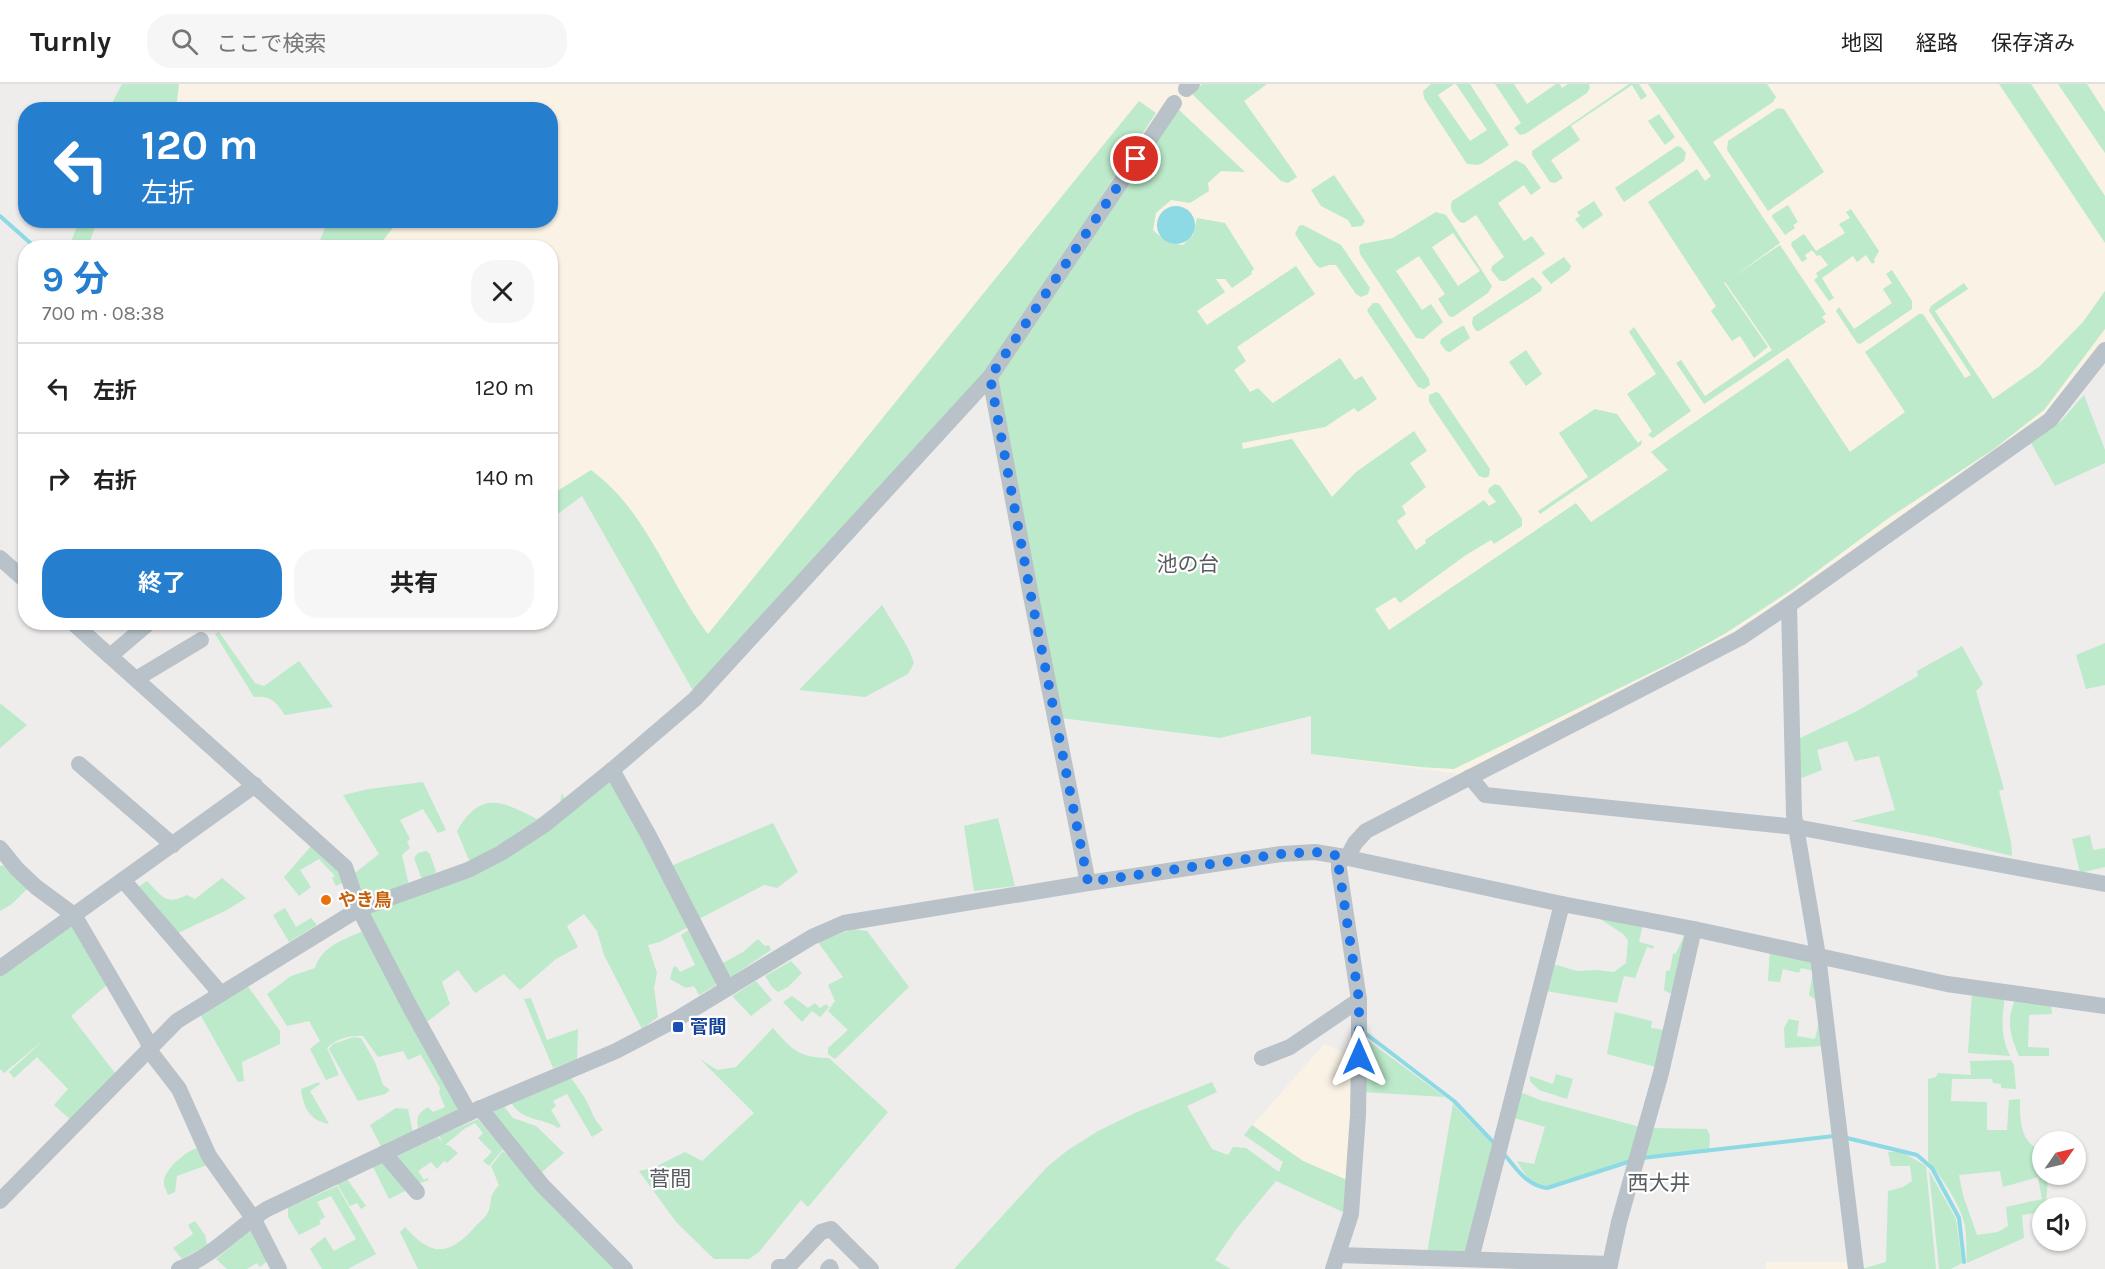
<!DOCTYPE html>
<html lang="ja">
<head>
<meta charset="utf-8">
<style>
	body { margin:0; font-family:Karla,"Noto Sans JP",sans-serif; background:#f6f6f6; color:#222; height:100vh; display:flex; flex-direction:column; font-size:22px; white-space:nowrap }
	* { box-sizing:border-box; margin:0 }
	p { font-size:20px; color:#767676 }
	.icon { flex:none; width:33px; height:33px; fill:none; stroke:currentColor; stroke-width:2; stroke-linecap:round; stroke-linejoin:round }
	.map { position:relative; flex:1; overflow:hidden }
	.drawer { position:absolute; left:18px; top:156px; width:540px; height:390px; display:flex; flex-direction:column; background:#fff; border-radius:24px; box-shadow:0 2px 4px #0004 }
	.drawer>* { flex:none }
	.guide { position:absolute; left:18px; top:18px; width:540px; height:126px; border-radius:24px; box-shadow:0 2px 4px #0004; background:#267ecf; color:#fff; overflow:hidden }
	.needle { width:39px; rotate:56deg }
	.fabs { position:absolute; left:2032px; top:1047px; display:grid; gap:12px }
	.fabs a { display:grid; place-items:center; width:54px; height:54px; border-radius:50%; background:#fff; box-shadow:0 2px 4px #0004; font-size:30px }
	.pin { position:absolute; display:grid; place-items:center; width:51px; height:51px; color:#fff; margin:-26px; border:3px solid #fff; border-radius:50%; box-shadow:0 2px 6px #0007 }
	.me { position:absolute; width:66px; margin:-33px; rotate:0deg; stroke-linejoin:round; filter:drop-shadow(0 0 4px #0008) }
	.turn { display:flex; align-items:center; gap:21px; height:126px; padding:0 24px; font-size:27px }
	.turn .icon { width:78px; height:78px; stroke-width:2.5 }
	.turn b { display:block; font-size:42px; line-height:51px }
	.round { display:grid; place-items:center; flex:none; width:63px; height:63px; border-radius:24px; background:#f6f6f6 }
	.overview { display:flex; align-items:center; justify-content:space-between; height:102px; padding:0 24px }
	h1 { font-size:36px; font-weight:700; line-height:45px; color:#267ecf }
	.button { display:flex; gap:12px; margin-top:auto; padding:12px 24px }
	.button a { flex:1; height:69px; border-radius:24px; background:#267ecf; color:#fff; font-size:24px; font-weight:700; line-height:69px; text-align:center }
	.button a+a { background:#f6f6f6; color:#222 }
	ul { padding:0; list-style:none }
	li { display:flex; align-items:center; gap:18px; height:90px; padding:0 24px; border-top:2px solid #e0e0e0 }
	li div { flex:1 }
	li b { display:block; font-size:22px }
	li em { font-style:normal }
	header { display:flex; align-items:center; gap:36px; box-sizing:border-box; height:84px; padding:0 30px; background:#fff; border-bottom:2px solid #e0e0e0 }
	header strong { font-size:28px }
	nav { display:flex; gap:33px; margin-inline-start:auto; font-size:21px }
	.search { width:420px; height:54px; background:#f6f6f6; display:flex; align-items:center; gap:15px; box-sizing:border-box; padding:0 21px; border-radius:24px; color:#767676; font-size:22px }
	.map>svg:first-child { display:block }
</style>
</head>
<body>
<header>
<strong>Turnly</strong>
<div class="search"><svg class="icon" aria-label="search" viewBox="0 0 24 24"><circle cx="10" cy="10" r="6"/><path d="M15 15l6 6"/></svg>ここで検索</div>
<nav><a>地図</a><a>経路</a><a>保存済み</a></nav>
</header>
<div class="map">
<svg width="2105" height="1185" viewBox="0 0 2105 1185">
	<rect width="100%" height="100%" fill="#efecec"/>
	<g fill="#faf2e5">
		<path d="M122,0h1983v257l-58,75 -317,221 -271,137 -148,-20v-38l-91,22 -160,-20 -64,-338 -304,309 -110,-193 -31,23 -1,-271 -233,-1 11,-26 222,-1v-110h-441z"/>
		<path d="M1324,960l29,12 -6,124 -44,-19 -51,-35z"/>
		<path d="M1766,1178h82l4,7h-86z"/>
	</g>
	<g fill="#bceaca" fill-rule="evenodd">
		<path d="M122,0h57l-3,25h-67z"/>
		<path d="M1202,0h65l-23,17 50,71 3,5 -9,6 -7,-2 -89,-87z"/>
		<path d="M1431,0h23l-16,11 32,46 17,-11 -31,-46h14l39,61 -28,19 -4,1 -10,-1 -43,-66 -1,-7z"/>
		<path d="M1495,0h19l13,20 29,-20h4l2,4 6,-4h21l1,4 -3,5 -62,41 -5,1 -6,-7 7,-5z"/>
		<path d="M1629,0h10l8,12 -6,4 -9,-15 -61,41 9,14 -29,20 12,18 -8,5 -5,-1 -18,-27v-4z"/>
		<path d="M1648,0h119l9,13 -3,5 -60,40 67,101 -47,34 47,-32 46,69 -4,3 4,5 -122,82 -28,-41 5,-3 24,36 67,-46 -47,-68 -1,1 44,64 -14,11 -14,-22 -8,5 -21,-30 5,-5 -68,-104 49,-33 8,12 6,-5z"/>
		<path d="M1999,0h32l74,112v47z"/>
		<path d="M2058,0h29l18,28v41z"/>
		<path d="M1139,17l17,12 -170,260 -290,317 -4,-1 -110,-193 -31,23v-24l40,-25c56,41 76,110 117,164z"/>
		<path d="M1177,24l68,64 -24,-1 -13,12 1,8 -19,12 -19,-3 -15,13 -3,17c10,9 17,14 30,15l10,-10 4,-17 28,5 29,46 -3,3 1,2 -20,14 -7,-9h-9l9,13 -28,19 10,14 89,-59 19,28 -78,53 9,14 -12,9 16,22 8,-4 15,15 67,-45 15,22 7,-4 15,23 -19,13 -4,-4 -29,19 -83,16 1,6 49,-10 40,58 24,-25 58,-41 13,20 -17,12 16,24 -24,19 4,8 -9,7 19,29 10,-7 -1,-3 59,-40 5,6 7,-4 -8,-10 1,-4 6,-4 5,2 22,33v7l-28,18 -3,-4 -25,15 -66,48 -5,-6 -20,12 14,21 187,-127 15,19 77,-52 -17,-18 137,-94 62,94 55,-40 -40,-60 54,-38h4l42,64 6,-3 -42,-64 2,-5 33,-23 4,6 -33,22 58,88 46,-32 44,-45 22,-31v38l-61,81 -50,39 -104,68 -97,72 -67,44 -45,25 -227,111 -35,-2 -108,-13v-38l-91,22 -160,-20 -64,-338z"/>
		<path d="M1778,24l6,1 40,63 -56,39 -41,-61 1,-9z"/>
		<path d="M1659,30l16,23 -10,8 -17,-24z"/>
		<path d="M1677,62l4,1 5,6 -2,8 -60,41 -9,-14z"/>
		<path d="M1516,76l9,5 16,23 -10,7 -7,-10 -26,18 26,38 8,-5 13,18 -40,27h-5l-9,-11 1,-4 12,-9 -28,-42 -12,8 -4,-1c-5,-6 -12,-12 -8,-21z"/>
		<path d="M1334,91l31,46 -3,5 -10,1 -4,-7 -27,-14 -10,-16z"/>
		<path d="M1594,117l9,14 -20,14 -8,-10 5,-3 -3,-4z"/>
		<path d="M1788,121l10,17 -5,3 2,3 -10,7 -13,-18v-2z"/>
		<path d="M1851,125l28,42 -5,9 1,2 -3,2 -6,-9 -9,7 -4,-6 -31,22 12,20 -5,3 -15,-21 4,-3 -2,-4 12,-8 -8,-10 -3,1 -5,-6 -7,5 2,4 -5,3 -11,-17 1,-3 12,-8 12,17 29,-18 -6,-9 11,-6 -4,-6z"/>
		<path d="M1436,128l10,3 46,71 -4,7 -35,24 -4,-1 -11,-17 7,-5 -26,-38 -23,15 26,39 9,-6 12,18 -20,17 -7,-1 -56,-84 -1,-7 2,-3 32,-6zM1453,149l27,38 -22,15 -26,-39z"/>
		<path d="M79,136l18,1 -9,26h-17l-1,-2z"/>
		<path d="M328,137h70l-20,26h-61z"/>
		<path d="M1303,141l38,20 29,43 -2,6 -7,3 -5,-3 -20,-29h-7l-9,3 -4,-3 -21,-31 4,-8z"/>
		<path d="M1564,173l7,9 -1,4 -19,14 -9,-11 1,-2z"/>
		<path d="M1892,186l20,31v8l-52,35 -3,-1 -21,-32 3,-4 15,22 38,-26 -9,-14 9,-6 -6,-9z"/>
		<path d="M1533,193l9,10 -1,4 -62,40h-3l-4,-7 1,-7z"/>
		<path d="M1373,219h5l2,2 49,74 1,6 -6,4 -6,-2 -49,-73 -2,-4z"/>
		<path d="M1462,242h2l6,12 -20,14 -4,-1 -6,-8 1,-4z"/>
		<path d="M1634,243l57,84 -38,27 -5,-3 4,-4 -25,-37 29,-20 -27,-42z"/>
		<path d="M1526,266l16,24 -16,12 -17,-24z"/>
		<path d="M1436,308l3,1 51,76 -1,7 -4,2 -6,-2 -50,-74v-7z"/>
		<path d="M2084,311l21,55v13l-50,23 -24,-43 31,-23z"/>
		<path d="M1595,325l22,5 21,29 4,-3 -1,5 -101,69 -2,-3 50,-34 -29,-44z"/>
		<path d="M882,521l26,43 6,15 -6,11 -43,23 -66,-7z"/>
		<path d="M219,548l36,51 9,3 35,-25 34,46 -48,8c-9,-13 -14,-20 -31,-18l-39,-63z"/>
		<path d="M2105,559v42l-19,4 -10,-34z"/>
		<path d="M1962,562l21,38 -7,7 28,98 -5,2 12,51 1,14 -74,-18 -87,-17 44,-11 -16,-54 -24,5 -8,-20 -30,9 5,20 -23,9 -1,-40 59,-28 61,-35 -1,-5z"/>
		<path d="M1,620l26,21 -27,23v-43z"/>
		<path d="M609,695l81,147 -30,16 -12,3 9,28 -3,15 4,29 -16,12 -38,-74 -7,-24 -13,-17 -17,12 11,21 -22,12 -36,31 -16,-16 -29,19 -17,-23 -16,12 8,22 -32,25 40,77 -1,4 -39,18c-2,-11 0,-15 10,-21l5,5 12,-5 -6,-15 1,-4 -19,-33 3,-2 -16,7 -5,-9 -25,6 -15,-21c-13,-1 -27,3 -36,12l12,27 -13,5 -16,-31 10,-8 -11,-20 -22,5 -20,-32 24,-18 24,-8c7,-22 28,-28 48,-37l3,-20 102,-34z"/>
		<path d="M423,698l23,48 -8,3 -15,-24 -23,11 10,19 -3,3 3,6 -8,7 7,30 -38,12 -2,-6 -8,1 -6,-19 24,-19 -36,-59 26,-6z"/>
		<path d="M562,709l3,7 -46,33 -48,28 -3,-3 -11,-27c24,-41 45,-30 80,-12l23,-16z"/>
		<path d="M998,734l17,68 -41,5 -10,-65z"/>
		<path d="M773,739l25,49 -21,16 -13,-3 -67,35 -26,-54z"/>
		<path d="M2090,751l3,15 12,-2v19l-25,6 -8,-34z"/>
		<path d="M313,760l27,24 5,14 -9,4 -4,-8 3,-2 -16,-17 -19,11 11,17 -12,9 -15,-19z"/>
		<path d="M426,767l4,3 6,18 -14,8 -8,-22 4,-5z"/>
		<path d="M7,781l21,23 -16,16 -12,7v-45z"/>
		<path d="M222,794l24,20 -19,12 -49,23 -41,-45 10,-7c15,15 18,25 40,14l8,4z"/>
		<path d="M285,824l11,19 15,-9 6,7 -28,17 -16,-27z"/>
		<path d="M1601,830l88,18 -13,61h-7l-5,-3 2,-19 4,-1 3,-16 3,-1 8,-17 -41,-12 -4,18 15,4 -1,3 -6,-2 -12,31 -11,-2 -7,27 -71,-12 7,-27 24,7 19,-1 18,2 12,-9 2,-23 -5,-6 -26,-17z"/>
		<path d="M66,841l7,2 35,57 -37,32 44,57 -43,48 -18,-16 14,-16 -31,-32 -23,21 -5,-6 36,-33 -41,34 -4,-4v-94z"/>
		<path d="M692,844l24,53 -1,5 -16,9 -5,-9 -8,2 -16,-9 3,-11 3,-2 4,6 15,-7 -14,-30z"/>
		<path d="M853,845l14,2 42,56 -74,72 -7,-5v-6l20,-18 -20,-19 7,-10 -7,-16 15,-8 -25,-35z"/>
		<path d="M758,855l7,7 4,-1 2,5 -40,27 -4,-1 -6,-12 22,-12z"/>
		<path d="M1770,865l45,11 5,50 -4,-1 1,-8 -8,-6 4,-24 -12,-3 -2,5 -16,-4 -3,13 -12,-1z"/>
		<path d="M791,877l11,12 -14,14 -10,5 -6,-5 -7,-11z"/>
		<path d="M756,897l16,19 -21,16 -19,-20z"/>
		<path d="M247,901l33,46v13l-38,18 2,19 -6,1 -38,-68z"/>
		<path d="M1972,908l33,4c-3,22 -5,39 5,60l-42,-3z"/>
		<path d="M792,912l16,12 7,-5 5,5 6,-4 3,3 -9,10 -8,-6 -10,11 -19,-20z"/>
		<path d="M531,914l16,42 31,-11 -1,30 -24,9 -29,-69z"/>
		<path d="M2015,916l36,3 1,11 -23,1 -1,32 21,1v8h-30c-9,-21 -13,-34 -4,-56z"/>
		<path d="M1615,928l37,9 -1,7 14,2 -9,37 -49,-13z"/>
		<path d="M1789,935l10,2 -2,15 18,3 4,-17 5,24 -39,2 -1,-20z"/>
		<path d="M773,944c18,21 26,30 56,30l59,54 -80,95 -7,-7 -42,52 -10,7h-35l-38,-37 -37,-51 14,-3 32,-16 17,9 52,-48 -54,-54 17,11 19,-3z"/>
		<path d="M354,953l7,1 14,24 8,23 7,5 -5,4 -27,7 -29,-52 4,-5z"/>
		<path d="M1363,953l82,60 -83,-5z"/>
		<path d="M2011,976l3,5 2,24 -15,-1v-4l-8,-1 -1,-4h-40l-1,22 36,1v28h20l2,-30 11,-1c0,20 -1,44 23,52v23l5,1 -2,32 -3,1v4l-21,3 2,23 -57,25c-1,-12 0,-25 -2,-37 -4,-21 -24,-50 -37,-65v-82l8,-2 2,-4 33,2 -1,-14zM2000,1087l3,16 35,-10 4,22 -36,8 2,19 -10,6 -21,3 -14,-40 -4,-20z"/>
		<path d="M1556,990l17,5 -6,20 -28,-9 -9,-9v-5l23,8z"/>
		<path d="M571,994l14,20 10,21 8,11 -11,7 -25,-43 -14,7 3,5 -5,4 10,16 -3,2c-16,-11 -36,-6 -47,-26z"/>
		<path d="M319,998l1,2 -10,7 19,33c-19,-3 -26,-17 -28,-35z"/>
		<path d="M1212,998l5,10 -30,14 25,43 16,6 5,-8 13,1 33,24 4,-10 -39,-27 8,-10 51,36 44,19 -2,33 -69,-32 -39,47 -22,32 16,9h-277l93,-102 21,-17 30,-19 39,-19z"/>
		<path d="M1520,1008l20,8 100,27 -8,32 -82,27c-19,-3 -24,-8 -33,-25l17,3 11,-37 -34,-10z"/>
		<path d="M1453,1020l40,41 -27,105 -4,5 -35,-2z"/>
		<path d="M503,1021l10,13 23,8 28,27 -23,20 -50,-61z"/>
		<path d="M396,1024l12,1 5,24 -31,15 -12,-23z"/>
		<path d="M478,1035l25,30 -14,17 -6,-5 9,-9 -14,-14 5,-5 -8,-10 -11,6 -19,16h3l10,8 -11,10 -3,-2 -7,8 -6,-7 -13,9 6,9 3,-2 2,2 -12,4 -22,-27 43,-20 5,6 -4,-7z"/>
		<path d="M1651,1044l56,1 3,7 -1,16 -66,7z"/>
		<path d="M198,1064l9,17 -30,11 -2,16 -7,3c-1,-4 -5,-9 -4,-14 1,-12 23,-31 34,-33z"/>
		<path d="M503,1067l9,8 106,110h-200l-18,-37 5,-5c25,28 42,31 69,1 4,-5 13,-11 15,-18 4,-13 -1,-12 10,-25l-8,-19z"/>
		<path d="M1888,1068h14l24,14 10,103h-75l25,-7 2,-71 15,-4 9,-6 -2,-15h-19z"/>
		<path d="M384,1078l25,27 -20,10 -16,-32z"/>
		<path d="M1929,1087l27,48 6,44 -11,6h-12z"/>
		<path d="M347,1095l19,27 -5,3 -4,-6 -7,3 -13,-22z"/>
		<path d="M337,1102l39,68 -28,15h-26l-12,-20 15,-12 9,14 22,-12 -25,-43 -14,6 8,15 -6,4 2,3 -22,11 -11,-18v-9z"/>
		<path d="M195,1137l10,14 2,10 -25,14 -9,-11 20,-14 -5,-9z"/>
		<path d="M252,1145l17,31 -9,7 -3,-4 -10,6h-20l-11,-10z"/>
	</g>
	<circle fill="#8dd9e4" cx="1176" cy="141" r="19"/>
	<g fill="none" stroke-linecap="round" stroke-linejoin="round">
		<g stroke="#8dd9e4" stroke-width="4">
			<path d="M0,132l36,32"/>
			<path d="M26,243l-3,16 3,7"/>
			<path d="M1365,949l89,68 40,42"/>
			<path d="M1847,1054l70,17 15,13 27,50 5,44"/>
			<path d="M1504,1070c13,15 22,31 43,34l84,-27"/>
			<path d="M1642,1074l192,-22"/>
		</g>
		<g stroke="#b8c2c8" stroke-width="16">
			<path d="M1186,5l6,-5"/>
			<path d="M990,293l41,219 57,287"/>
			<path d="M0,474l26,23"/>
			<path d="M1789,521l5,210 24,141 38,313"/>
			<path d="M72,538l273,245 14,42 51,98 59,106"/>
			<path d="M110,572l40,-34"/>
			<path d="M136,595l65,-39"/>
			<path d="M79,680l94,81"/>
			<path d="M612,686l37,66 78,152"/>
			<path d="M1470,693l15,18 311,32 309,57"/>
			<path d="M0,764l17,21 19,18 38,28 73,125 5,14 27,35 30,67 44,62 26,51"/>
			<path d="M1347,774l8,-15 11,-12 374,-193 49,-33 261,-185 55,-70"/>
			<path d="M123,796l98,114"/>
			<path d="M0,884l255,-183"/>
			<path d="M1262,974l28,-11 69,-47"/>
			<path d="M480,1024l62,77 83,84"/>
			<path d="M384,1069l33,39"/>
			<path d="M0,1117l177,-180 182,-112 109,-39 33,-17 43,-28 68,-55 83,-71 295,-322 184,-274"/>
			<path d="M1339,1171l271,9"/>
			<path d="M1471,1175l91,-355"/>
			<path d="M779,1183h9l33,-35 10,-3 40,40"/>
			<path d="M179,1185c36,-14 56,-40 88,-60l202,-96 147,-62 61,-32 135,-82 32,-14 244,-40 193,-29 34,-2 24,4 223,48 132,25 253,55 158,22"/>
			<path d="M828,1185l2,-2 1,2"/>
			<path d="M1333,1185l18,-55 7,-99 1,-58v-57l-20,-131v-13"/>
			<path d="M1609,1185l10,-47 42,-149 33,-144"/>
		</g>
	</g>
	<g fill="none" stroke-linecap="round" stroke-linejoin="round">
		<path stroke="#1a73e8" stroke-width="10" stroke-dasharray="0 18" d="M1136,75l-146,218 41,219 57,286 193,-28 34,-2 24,4v13l20,131v57"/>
	</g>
	<circle fill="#e8710a" stroke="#fff" stroke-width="2" cx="326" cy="816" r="6"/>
	<rect fill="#1a4fb4" stroke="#fff" stroke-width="2" x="672" y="937" width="12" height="12" rx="3"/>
	<g text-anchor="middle" stroke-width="4.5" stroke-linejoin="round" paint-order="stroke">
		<g font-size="18" font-weight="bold" fill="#c56008" stroke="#fff" text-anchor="start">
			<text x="338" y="822">やき鳥</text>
		</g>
		<g font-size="18" font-weight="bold" fill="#164399" stroke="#fff" text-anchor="start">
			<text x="690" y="949">菅間</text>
		</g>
		<g font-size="21" fill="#595d60" stroke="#fff">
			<text x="1188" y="487">池の台</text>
			<text x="670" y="1102">菅間</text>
			<text x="1659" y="1106">西大井</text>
		</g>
	</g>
</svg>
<div class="fabs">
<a><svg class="needle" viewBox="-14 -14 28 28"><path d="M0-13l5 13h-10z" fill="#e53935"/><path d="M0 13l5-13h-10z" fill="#767676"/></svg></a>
<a><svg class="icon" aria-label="sound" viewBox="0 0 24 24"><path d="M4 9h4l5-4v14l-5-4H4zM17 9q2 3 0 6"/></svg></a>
</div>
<div class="pin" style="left:1136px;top:75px;background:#d93025"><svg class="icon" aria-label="arrive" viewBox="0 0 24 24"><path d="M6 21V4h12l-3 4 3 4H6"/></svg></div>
<svg class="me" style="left:1359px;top:973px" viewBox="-20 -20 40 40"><path d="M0-17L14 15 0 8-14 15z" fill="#1a73e8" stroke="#fff" stroke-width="4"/></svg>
<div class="guide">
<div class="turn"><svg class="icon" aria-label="left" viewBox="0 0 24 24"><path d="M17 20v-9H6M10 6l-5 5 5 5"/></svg><div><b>120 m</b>左折</div></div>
</div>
<section class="drawer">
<div class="overview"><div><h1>9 分</h1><p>700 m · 08:38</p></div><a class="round"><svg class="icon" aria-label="close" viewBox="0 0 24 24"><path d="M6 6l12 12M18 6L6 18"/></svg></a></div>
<ul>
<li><svg class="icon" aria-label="left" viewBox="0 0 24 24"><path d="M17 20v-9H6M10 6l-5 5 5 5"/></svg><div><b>左折</b></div><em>120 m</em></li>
<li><svg class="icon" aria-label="right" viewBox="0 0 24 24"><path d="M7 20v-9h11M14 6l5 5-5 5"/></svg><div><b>右折</b></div><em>140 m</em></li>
</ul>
<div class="button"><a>終了</a><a>共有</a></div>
</section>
</div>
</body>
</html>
